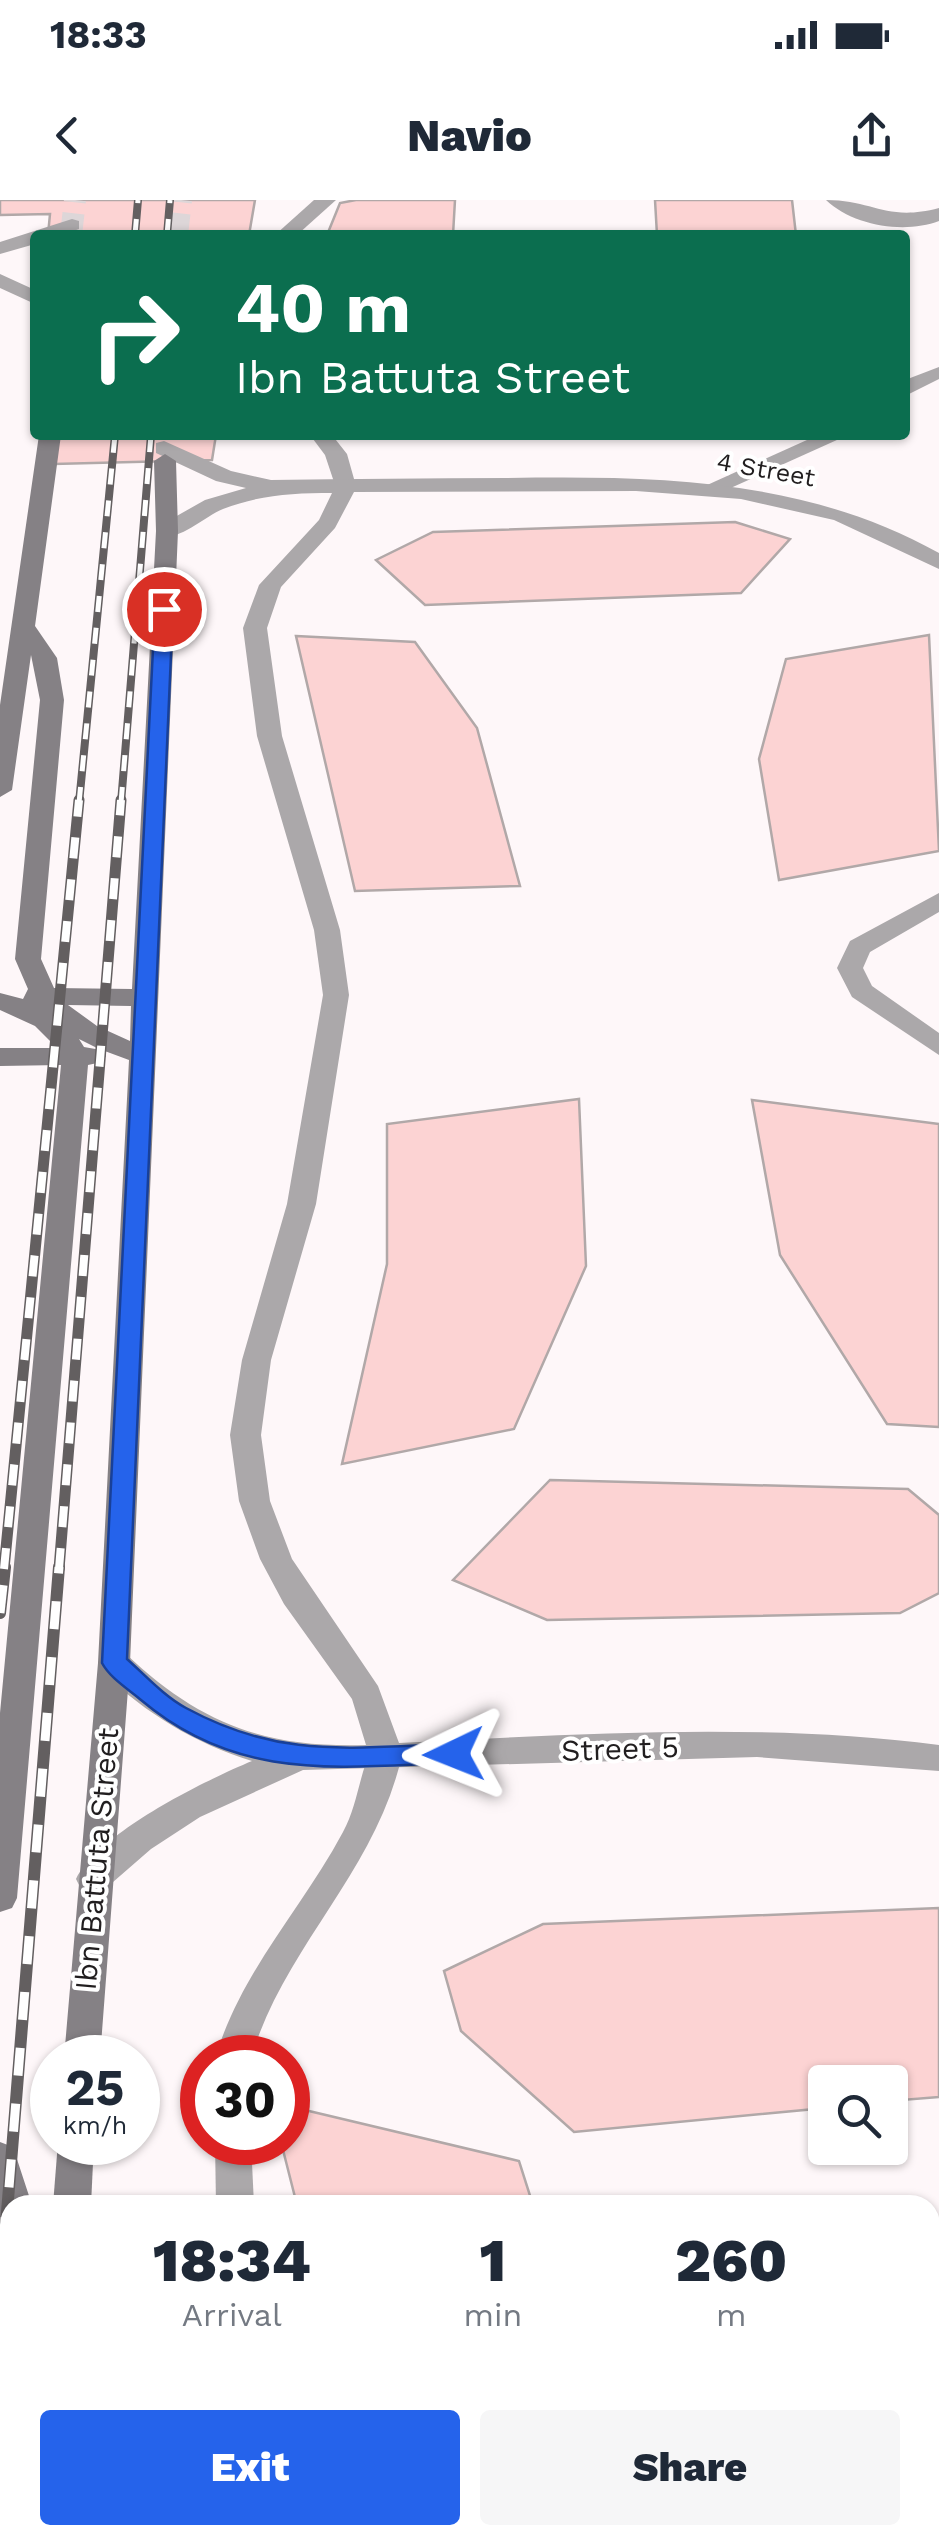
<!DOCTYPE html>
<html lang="en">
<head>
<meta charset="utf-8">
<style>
	body { margin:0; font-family:"Work Sans",sans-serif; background:#f6f6f7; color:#1f2937; height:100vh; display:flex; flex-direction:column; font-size:38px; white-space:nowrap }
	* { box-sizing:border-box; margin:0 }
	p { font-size:32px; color:#747a83 }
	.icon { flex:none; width:55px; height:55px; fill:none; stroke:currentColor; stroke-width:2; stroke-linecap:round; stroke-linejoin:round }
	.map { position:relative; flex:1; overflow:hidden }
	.drawer { position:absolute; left:0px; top:1995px; width:940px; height:350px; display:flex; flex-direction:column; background:#fff; border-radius:30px 30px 0 0; box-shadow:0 2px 8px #0004 }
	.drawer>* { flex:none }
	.guide { position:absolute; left:30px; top:30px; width:880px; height:210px; border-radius:10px; box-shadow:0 2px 8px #0004; background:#0b6e4f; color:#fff; overflow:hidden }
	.fabs { position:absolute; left:808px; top:1865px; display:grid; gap:20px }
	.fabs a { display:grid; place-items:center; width:100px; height:100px; border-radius:10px; background:#fff; box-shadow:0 2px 8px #0004; font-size:50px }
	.speed { position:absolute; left:30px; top:1835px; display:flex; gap:20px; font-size:50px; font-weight:700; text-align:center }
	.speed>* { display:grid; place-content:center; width:130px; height:130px; border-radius:50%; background:#fff; box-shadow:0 2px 8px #0004; line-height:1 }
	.speed small { font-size:25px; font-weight:400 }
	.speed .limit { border:15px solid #d22; background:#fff; color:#111 }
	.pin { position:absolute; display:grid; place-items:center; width:85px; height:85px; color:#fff; margin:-42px; border:5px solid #fff; border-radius:50%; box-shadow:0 2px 10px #0007 }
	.me { position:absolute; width:110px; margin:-55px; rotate:268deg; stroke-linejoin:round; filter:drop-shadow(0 0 8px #0008) }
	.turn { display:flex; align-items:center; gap:35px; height:210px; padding:0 40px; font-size:45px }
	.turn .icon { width:130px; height:130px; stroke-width:2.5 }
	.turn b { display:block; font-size:70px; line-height:85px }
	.eta { display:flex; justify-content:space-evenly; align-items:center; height:170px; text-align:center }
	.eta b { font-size:60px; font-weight:800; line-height:70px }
	.action { display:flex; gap:20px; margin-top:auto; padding:20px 40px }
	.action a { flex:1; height:115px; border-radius:10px; background:#2563eb; color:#fff; font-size:40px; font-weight:800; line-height:115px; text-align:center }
	.action a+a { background:#f6f6f7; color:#1f2937 }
	.status { display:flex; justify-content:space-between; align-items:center; height:70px; padding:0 50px; background:#fff; direction:ltr }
	.status svg { height:28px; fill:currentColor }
	header { display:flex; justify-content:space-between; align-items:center; height:130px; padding:0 40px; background:#fff; font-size:45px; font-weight:800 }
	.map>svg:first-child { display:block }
</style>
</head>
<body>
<div class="status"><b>18:33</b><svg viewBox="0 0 49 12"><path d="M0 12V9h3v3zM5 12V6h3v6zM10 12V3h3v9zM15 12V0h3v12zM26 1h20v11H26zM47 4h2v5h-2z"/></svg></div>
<header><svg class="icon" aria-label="back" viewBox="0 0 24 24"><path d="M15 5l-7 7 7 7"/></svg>Navio<svg class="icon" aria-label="share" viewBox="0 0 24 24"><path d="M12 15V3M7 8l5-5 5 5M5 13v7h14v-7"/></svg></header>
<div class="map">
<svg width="939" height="2345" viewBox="0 0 939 2345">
	<rect width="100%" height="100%" fill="#fef7f9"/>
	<g fill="#fcd3d3" stroke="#b1a8a8" stroke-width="2.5">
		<path d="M0,0h255l-6,35h-201l2,-21 -50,1z"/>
		<path d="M356,0h99l-2,35h-126l13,-32z"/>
		<path d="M655,0h137l4,35h-139z"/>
		<path d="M51,235h165l-4,25 -158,4z"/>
		<path d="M735,322l55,17 -49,54 -316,12 -49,-45 57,-28z"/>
		<path d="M929,435l10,216 -160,29 -20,-121 27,-100z"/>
		<path d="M296,436l119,6 62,86 43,158 -165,5z"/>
		<path d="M579,899l7,167 -72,163 -172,35 45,-200v-140z"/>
		<path d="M752,900l187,24v303l-52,-3 -107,-169z"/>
		<path d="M550,1280l358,9 31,26v78l-39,20 -353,7 -94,-40z"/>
		<path d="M939,1708v189l-49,4v-19h-65v26l-251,24 -113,-101 -17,-60 99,-47z"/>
		<path d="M288,1906l231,55 14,44h-236l-16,-63h7z"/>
		<path d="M354,2335h261l2,10h-263z"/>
	</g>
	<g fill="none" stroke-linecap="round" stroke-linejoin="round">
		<g stroke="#ddd6d8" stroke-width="22" stroke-dasharray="22 11" stroke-linecap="butt">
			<path d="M71,35l4,-35"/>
			<path d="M177,35l4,-35"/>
		</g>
		<g fill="#aba8aa" fill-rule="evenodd">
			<path d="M314,0h22l-39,35h-22z"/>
			<path d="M826,0c48,0 60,22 113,8v13c-34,13 -86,5 -113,-21z"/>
			<path d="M939,167v12l-34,17v-16z"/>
			<path d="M310,235h22l15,19 9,32 -3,5h-16l-12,-36z"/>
			<path d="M818,235h30l-124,56h-16l-3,-5z"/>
			<path d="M939,693v19l-69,40 -7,16 9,18 67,47v22l-87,-58 -15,-29 13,-27z"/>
			<path d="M385,1542l12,4 5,9c-26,117 -117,190 -151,303h-36c28,-90 85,-146 128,-226 15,-27 16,-59 30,-86z"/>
			<path d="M215,1942h36l3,63h-38z"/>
			<rect x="214" y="2335" width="40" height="10"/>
		</g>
		<g fill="#aba8aa" fill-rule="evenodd">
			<path d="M72,19l7,2v8l-17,6h-27v9l-35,10v-12z"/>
			<path d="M0,74l35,16v14l-35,-16z"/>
			<path d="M164,241l67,30 40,9c79,-1 158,-2 237,-2 151,-2 296,0 431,75v16l-105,-49 -93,-21 -105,-8 -282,1 -19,36 -54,59 -14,41 15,108 58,194 9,65 -33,209 -45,156 -10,75 9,66 22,58 86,127 21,57c180,-9 361,-21 540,2v26l-182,-14 -454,13 -103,47 -49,32 -46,40 -12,4 -12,-4 -5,-10c24,-47 128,-98 176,-118 -58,-18 -105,-47 -150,-89l-4,-9 4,-9 12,-4 12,4c74,70 139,94 240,91l-14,-46 -68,-95 -24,-45 -21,-58 -9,-66 12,-75 45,-156 36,-209 -9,-65 -57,-194 -14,-108 16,-43 60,-65 13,-27c-39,0 -73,2 -109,16 -20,8 -42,32 -64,27v-10l46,-26 41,-12 -30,-7 -60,-28v-10z"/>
		</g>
		<g fill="#858185" fill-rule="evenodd">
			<path d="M39,235h22l-26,191 22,32 7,42 -23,259 13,29 78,1 24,-458 -2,-70 11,-7 11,7 2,70 -48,1132 -30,395h-36l34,-395 31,-603 -27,-10 4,6 -4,6 -14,3 -71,833 -5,10 -12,4v-199l61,-648 -61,1v-18h57l-22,-22 -35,-16v-17l23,6 5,-10 -13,-30 25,-259 -9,-45 -19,135 -12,7v-92zM68,805l63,1 -1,35 -33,-15zM79,839l22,11 -17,-3z"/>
			<path d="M0,1942l13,5 19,58h-22v15l-10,-3z"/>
			<path d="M58,1942h36l-3,63h-38z"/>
			<path d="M22,2335h40l-1,10h-40z"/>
		</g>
		<g stroke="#635f60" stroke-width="8">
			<g id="rail-far2">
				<path d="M135,35l3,-35"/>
				<path d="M167,35l3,-35"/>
				<path d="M79,603l36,-368"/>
				<path d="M121,603l30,-368"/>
			</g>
		</g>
		<g stroke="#635f60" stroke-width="11">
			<g id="rail-far1">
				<path d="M4,1369l75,-769"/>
				<path d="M59,1369l62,-769"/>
			</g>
		</g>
		<g stroke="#635f60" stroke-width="12">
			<g id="rail">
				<path d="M0,1413l5,-46"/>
				<path d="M0,2099l59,-732"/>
			</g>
		</g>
		<use href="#rail-far2" stroke="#fff" stroke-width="5" stroke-dasharray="16" stroke-linecap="butt"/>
		<use href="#rail-far1" stroke="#fff" stroke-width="8" stroke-dasharray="21" stroke-linecap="butt"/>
		<use href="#rail" stroke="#fff" stroke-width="9" stroke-dasharray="28" stroke-linecap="butt"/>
	</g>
	<path fill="#2563eb" stroke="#184099" stroke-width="2.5" d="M164,404l9,5 -46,1050c18,16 38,38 59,49 96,52 165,39 268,36l13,10 -13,9c-117,4 -216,19 -313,-63 -13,-11 -31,-22 -39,-37l53,-1054z"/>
	<g text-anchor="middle" stroke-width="8" stroke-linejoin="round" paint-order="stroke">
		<g font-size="25" fill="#211e1f" stroke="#fff">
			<text transform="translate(766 269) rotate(10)" y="9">4 Street</text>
		</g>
		<g font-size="30" fill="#211e1f" stroke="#fff">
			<text transform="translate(620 1549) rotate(-2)" y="10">Street 5</text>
			<text transform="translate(97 1659) rotate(-85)" y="10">Ibn Battuta Street</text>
		</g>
	</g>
</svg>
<div class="fabs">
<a><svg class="icon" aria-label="search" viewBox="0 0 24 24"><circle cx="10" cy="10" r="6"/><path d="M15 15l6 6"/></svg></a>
</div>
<div class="speed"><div>25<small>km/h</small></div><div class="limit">30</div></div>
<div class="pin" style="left:164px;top:409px;background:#d93025"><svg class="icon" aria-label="arrive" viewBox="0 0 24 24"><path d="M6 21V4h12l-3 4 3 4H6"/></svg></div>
<svg class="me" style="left:454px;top:1554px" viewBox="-20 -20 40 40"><path d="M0-17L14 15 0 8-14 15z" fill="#2563eb" stroke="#fff" stroke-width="4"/></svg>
<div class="guide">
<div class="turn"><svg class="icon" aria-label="right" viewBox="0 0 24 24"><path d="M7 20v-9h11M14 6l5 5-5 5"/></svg><div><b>40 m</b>Ibn Battuta Street</div></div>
</div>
<section class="drawer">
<div class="eta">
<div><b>18:34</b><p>Arrival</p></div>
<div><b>1</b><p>min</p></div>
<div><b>260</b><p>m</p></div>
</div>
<div class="action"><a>Exit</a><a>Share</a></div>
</section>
</div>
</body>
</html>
